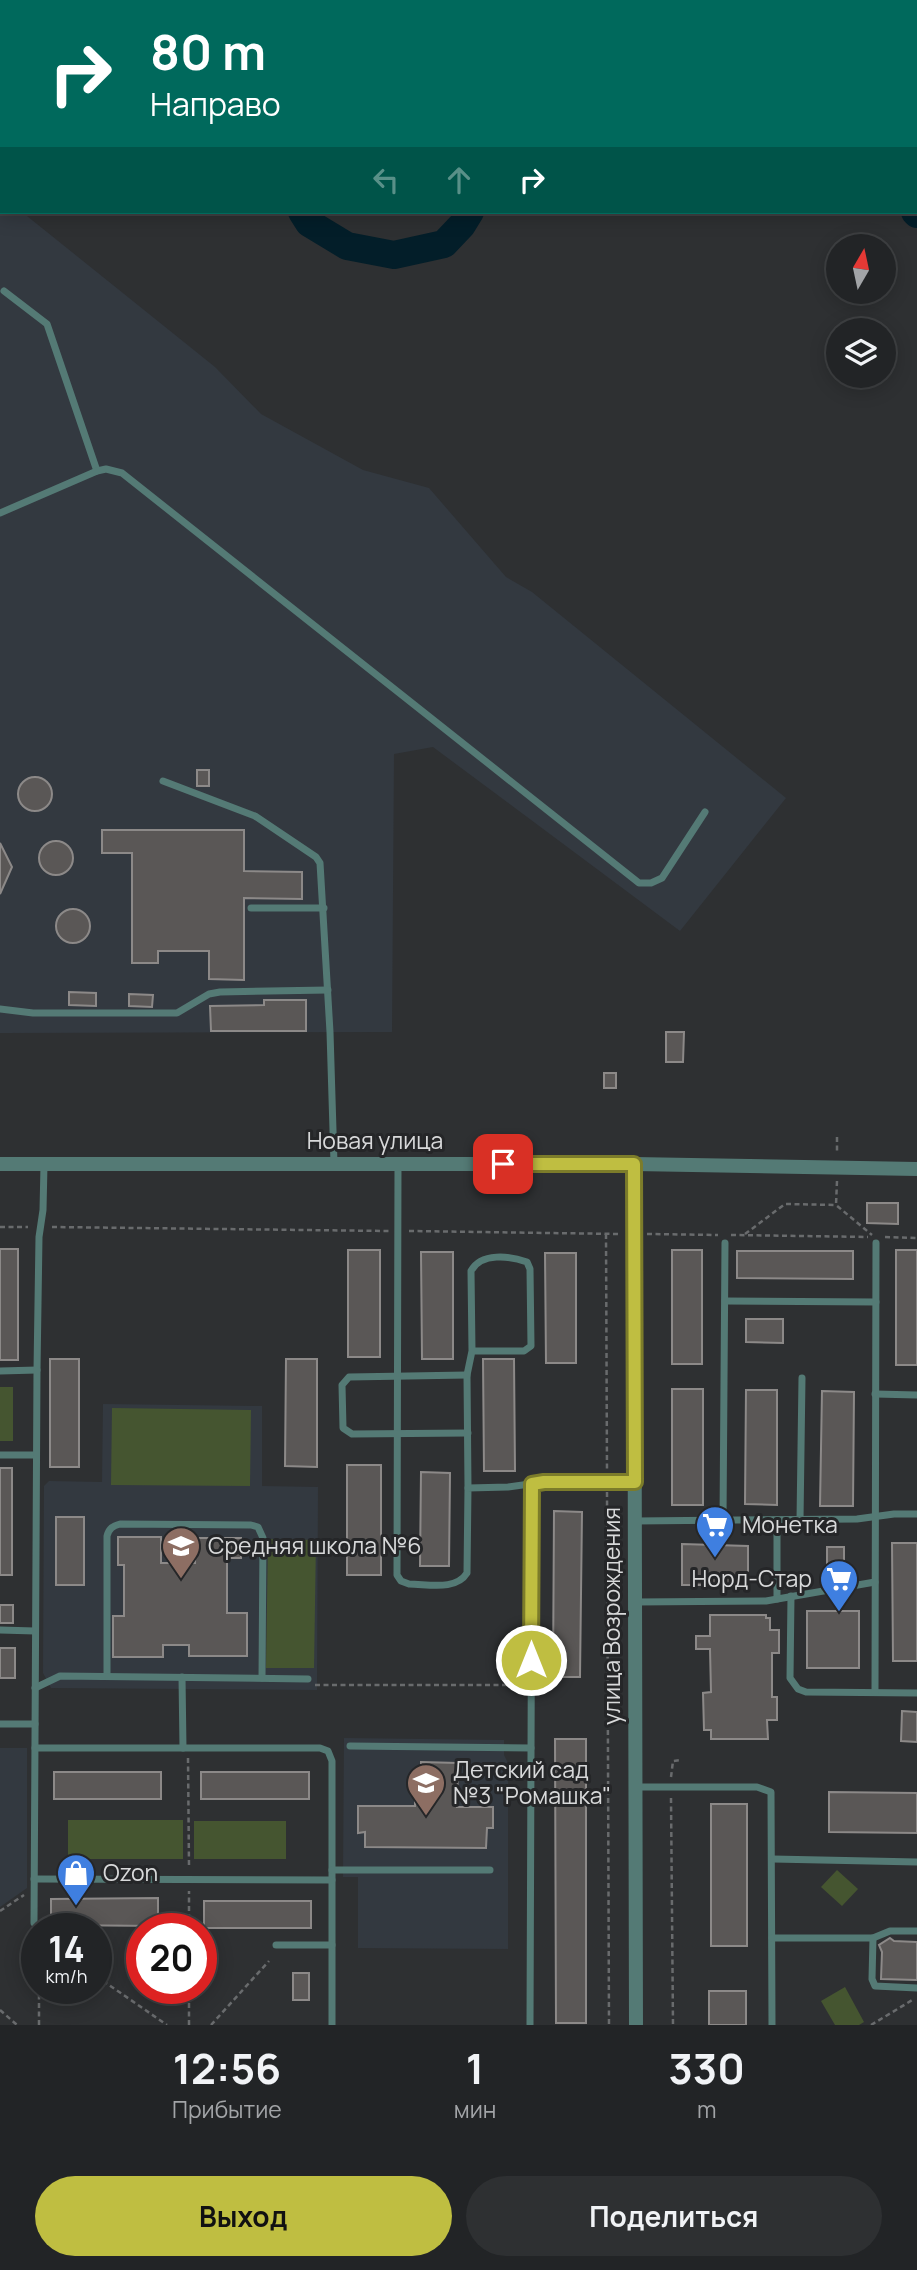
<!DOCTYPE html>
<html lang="ru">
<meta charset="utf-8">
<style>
:root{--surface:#222426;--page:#2e3032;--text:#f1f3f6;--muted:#a2a4a7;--line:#3f4143;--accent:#bfbe41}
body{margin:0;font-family:Manrope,sans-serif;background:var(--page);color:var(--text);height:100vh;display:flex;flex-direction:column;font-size:26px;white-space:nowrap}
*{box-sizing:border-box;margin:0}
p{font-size:23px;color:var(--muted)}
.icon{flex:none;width:38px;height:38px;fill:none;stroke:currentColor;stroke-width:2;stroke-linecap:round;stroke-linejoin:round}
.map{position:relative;height:2025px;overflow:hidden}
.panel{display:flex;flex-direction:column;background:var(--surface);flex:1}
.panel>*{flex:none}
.hud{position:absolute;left:0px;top:0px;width:917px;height:214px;box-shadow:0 4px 18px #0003,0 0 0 2px var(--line);background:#00695c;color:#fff;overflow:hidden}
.needle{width:46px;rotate:9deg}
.buttons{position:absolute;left:826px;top:234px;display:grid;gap:14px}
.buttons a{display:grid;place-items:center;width:70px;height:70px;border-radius:50%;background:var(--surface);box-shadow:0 4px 18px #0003,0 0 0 2px var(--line);font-size:35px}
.speed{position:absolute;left:21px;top:1913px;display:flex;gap:14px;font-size:35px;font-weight:700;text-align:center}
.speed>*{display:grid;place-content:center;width:91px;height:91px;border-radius:50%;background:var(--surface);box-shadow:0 4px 18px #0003,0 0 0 2px var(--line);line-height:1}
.speed small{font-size:18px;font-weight:400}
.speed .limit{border:10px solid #d22;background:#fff;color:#111}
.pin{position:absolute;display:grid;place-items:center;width:60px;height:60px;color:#fff;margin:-30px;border-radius:14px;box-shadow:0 4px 10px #0006}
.me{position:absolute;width:77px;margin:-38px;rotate:0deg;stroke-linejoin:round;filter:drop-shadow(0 0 5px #0008)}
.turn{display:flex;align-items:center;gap:24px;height:147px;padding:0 35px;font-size:32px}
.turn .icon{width:91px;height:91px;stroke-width:2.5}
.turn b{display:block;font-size:49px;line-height:60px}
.lanes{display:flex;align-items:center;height:66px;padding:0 35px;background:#0003;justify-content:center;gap:35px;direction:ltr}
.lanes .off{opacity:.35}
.eta{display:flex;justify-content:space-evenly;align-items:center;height:119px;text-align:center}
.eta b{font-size:42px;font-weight:700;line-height:49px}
.cta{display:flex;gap:14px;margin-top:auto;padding:14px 35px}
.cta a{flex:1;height:80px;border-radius:42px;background:var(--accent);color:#111;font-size:28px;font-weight:700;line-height:80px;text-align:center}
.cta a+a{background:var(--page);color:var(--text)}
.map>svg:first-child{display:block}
</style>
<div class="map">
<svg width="917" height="2025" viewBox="0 0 917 2025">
<rect width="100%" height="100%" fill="#2e3032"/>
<g fill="#333940">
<path d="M 0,194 L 2,212 L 22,212 L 215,367 L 261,414 L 363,470 L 429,488 L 506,577 L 532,592 L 786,798 L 680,931 L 433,747 L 394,754 L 392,1032 L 0,1033 Z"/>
<path d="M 103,1404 L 262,1406 L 262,1486 L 318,1487 L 317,1690 L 51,1688 L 43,1673 L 44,1486 L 49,1481 L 102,1482 Z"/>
<path d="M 344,1738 L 504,1740 L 504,1755 L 508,1763 L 508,1949 L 358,1948 L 358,1877 L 343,1877 Z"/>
<path d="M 0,1748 L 27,1748 L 27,1888 L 0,1907 Z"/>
</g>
<g fill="#455530">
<rect x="0" y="1387" width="13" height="54"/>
<path d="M 112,1408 L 251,1410 L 250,1486 L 111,1485 Z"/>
<path d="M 268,1539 L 316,1540 L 314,1668 L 266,1668 Z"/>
<rect x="68" y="1820" width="115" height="39"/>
<rect x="194" y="1821" width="92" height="38"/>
<path d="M 837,1870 L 858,1889 L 842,1906 L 821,1887 Z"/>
<path d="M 845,1987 L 864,2022 L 859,2025 L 835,2025 L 821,2001 Z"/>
</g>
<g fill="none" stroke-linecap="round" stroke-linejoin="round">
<g stroke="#031e29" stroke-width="28">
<path d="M 703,0 L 706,2"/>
<path d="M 182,2 L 183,0"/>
<path d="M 577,2 L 578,0"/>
<path d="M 302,212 L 309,223 L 347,246 L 394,255 L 444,244 L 462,225 L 470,212"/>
<path d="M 915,212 L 917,214"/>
</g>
</g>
<g fill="#5a5756" stroke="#8c8988" stroke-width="2">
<rect x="197" y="770" width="12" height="16"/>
<circle cx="35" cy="794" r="17"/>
<path d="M 102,830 L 244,830 L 244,871 L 302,872 L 302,899 L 244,898 L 244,980 L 209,979 L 209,951 L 158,951 L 158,963 L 132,963 L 132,853 L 102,853 Z"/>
<circle cx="56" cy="858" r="17"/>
<path d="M 0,843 L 12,867 L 0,894 Z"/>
<circle cx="73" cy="926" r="17"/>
<path d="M 69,992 L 96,993 L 96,1006 L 69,1005 Z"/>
<path d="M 129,994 L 153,995 L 152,1007 L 129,1006 Z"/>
<path d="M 264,1000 L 306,1000 L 306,1031 L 211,1031 L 210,1006 L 264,1005 Z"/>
<path d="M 666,1032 L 684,1032 L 683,1062 L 666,1062 Z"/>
<rect x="604" y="1073" width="12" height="15"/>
<path d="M 867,1203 L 898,1203 L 898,1224 L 867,1223 Z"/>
<rect x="0" y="1249" width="18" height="111"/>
<rect x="348" y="1250" width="32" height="107"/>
<rect x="672" y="1250" width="30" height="114"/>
<rect x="896" y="1250" width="21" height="115"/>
<path d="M 737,1251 L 853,1251 L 853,1279 L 737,1278 Z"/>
<path d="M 421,1252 L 453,1252 L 453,1359 L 422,1359 Z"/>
<path d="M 545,1253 L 576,1253 L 576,1363 L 546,1363 Z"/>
<path d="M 746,1319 L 783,1319 L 783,1343 L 746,1342 Z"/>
<rect x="50" y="1359" width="29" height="108"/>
<path d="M 286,1359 L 317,1359 L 317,1467 L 285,1466 Z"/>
<path d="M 483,1359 L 514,1359 L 515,1471 L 484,1471 Z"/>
<rect x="672" y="1389" width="31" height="116"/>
<path d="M 746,1390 L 777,1390 L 777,1505 L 745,1504 Z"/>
<path d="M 822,1391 L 854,1392 L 853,1506 L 820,1506 Z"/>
<rect x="347" y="1465" width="34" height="110"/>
<rect x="0" y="1468" width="12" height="107"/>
<path d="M 421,1472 L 450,1473 L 449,1566 L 420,1566 Z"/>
<path d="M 554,1511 L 582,1512 L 580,1677 L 553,1677 Z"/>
<rect x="56" y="1517" width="28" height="68"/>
<path d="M 118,1537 L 161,1537 L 161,1563 L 195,1563 L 195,1538 L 241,1538 L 241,1558 L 227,1558 L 227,1613 L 247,1613 L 247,1656 L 189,1656 L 189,1645 L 163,1645 L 163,1657 L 113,1657 L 113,1616 L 124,1616 L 124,1565 L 118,1565 Z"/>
<path d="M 892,1543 L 917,1543 L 917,1661 L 893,1661 Z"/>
<path d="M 682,1544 L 748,1546 L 748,1573 L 739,1573 L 739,1585 L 682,1585 Z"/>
<rect x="827" y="1547" width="17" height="25"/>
<rect x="0" y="1605" width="13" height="18"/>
<rect x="807" y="1611" width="52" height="57"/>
<path d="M 710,1615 L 766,1615 L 766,1618 L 770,1618 L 770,1630 L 779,1630 L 779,1653 L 772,1653 L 772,1697 L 777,1697 L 777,1720 L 767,1720 L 768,1739 L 711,1739 L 711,1730 L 704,1730 L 703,1693 L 711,1692 L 710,1649 L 696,1649 L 696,1636 L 710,1636 Z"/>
<rect x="0" y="1648" width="15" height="30"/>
<path d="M 902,1711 L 917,1712 L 917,1742 L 901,1741 Z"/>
<path d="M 555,1739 L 586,1739 L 586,2023 L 556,2023 Z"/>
<path d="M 421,1762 L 458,1763 L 457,1807 L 493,1807 L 493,1828 L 487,1828 L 486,1848 L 365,1847 L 365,1832 L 358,1833 L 358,1806 L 415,1806 L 415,1792 L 421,1792 Z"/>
<rect x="54" y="1772" width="107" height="27"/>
<rect x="201" y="1772" width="108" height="27"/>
<path d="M 829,1792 L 917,1793 L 917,1833 L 829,1832 Z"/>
<rect x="711" y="1804" width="36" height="142"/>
<path d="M 158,1898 L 158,1926 L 51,1925 L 51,1899 Z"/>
<rect x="204" y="1901" width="107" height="27"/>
<path d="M 890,1938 L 894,1941 L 917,1942 L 917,1980 L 881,1979 L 882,1952 L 879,1945 Z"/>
<rect x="293" y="1973" width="16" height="27"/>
<rect x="709" y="1991" width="37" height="34"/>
</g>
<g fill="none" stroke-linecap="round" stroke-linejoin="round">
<g stroke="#696b6d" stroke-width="2.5" stroke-dasharray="5 3.5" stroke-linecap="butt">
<path d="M 837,1137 L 837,1153"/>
<path d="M 837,1181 L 836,1205 L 872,1235"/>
<path d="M 0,1227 L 28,1227"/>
<path d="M 52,1227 L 389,1231"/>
<path d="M 409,1231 L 620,1234"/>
<path d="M 606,1234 L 607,1472"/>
<path d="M 647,1234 L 718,1235"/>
<path d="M 745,1234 L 785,1204 L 836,1205"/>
<path d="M 731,1235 L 868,1237"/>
<path d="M 885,1237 L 917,1238"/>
<path d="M 607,1492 L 609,2025"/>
<path d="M 315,1685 L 522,1685"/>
<path d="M 188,1758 L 189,1867"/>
<path d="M 671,1777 L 673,1761 L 681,1760"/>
<path d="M 671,1798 L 673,2025"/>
<path d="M 0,1911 L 24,1895"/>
<path d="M 189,1928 L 189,1891"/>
<path d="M 96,1976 L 167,2025"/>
<path d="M 0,2010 L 17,2025"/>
<path d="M 39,2025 L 39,1988"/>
<path d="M 189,2025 L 189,1988"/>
<path d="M 211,2025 L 269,1961"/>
<path d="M 871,2025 L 914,1999"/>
</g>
<g stroke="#547a75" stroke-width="7">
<path d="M 4,291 L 47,324 L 97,471"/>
<path d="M 0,513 L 97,471 L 106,469 L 122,473 L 639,883 L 651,883 L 662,878 L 705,812"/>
<path d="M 163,781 L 255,816 L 316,857 L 320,863 L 330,1032 L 334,1163"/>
<path d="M 251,908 L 324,908"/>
<path d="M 0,1009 L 33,1013 L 177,1013 L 209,994 L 220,992 L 328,990"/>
<path d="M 398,1164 L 397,1575 L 401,1581 L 409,1584 C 428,1584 456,1591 467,1573 L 468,1488 L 508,1487 L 544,1482 L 634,1482"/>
<path d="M 725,1301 L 876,1302"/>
<path d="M 0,1371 L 37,1370"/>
<path d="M 467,1375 L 349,1377 L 342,1385 L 343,1428 L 352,1434 L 468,1433"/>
<path d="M 875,1394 L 917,1395"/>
<path d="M 0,1455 L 36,1455"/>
<path d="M 468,1488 L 467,1375 L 472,1351 L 471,1271 C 481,1252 510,1256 527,1262 L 530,1269 L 531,1346 L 524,1351 L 472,1351"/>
<path d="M 800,1520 L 802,1378"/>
<path d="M 635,1521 L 857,1519 L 894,1514 L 917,1514"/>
<path d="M 723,1521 L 725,1243"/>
<path d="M 791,1596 L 790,1678 L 798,1689 L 806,1692 L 917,1693"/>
<path d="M 777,1599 L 777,1520"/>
<path d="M 636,1602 L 766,1601 L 875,1582"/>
<path d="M 0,1630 L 35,1631"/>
<path d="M 107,1676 L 107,1536 C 109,1528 113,1526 120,1524 L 251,1525 L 258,1527 L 263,1538 L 262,1678"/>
<path d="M 182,1677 L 183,1748"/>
<path d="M 35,1688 L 60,1676 L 308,1679"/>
<path d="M 875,1692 L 876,1243"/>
<path d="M 0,1724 L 35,1724"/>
<path d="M 350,1746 L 531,1748"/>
<path d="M 35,1748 L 320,1748 L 328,1751 L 332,1761 L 332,2025"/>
<path d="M 636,1787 L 757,1787 L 771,1792 L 772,2025"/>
<path d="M 773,1859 L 917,1862"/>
<path d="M 332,1870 L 490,1870"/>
<path d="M 34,1879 L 332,1880"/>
<path d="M 34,1923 L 37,1370 L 39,1237 L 43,1210 L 44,1165"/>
<path d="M 772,1938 L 873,1938 L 890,1931 L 917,1931"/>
<path d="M 873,1938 L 872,1979 L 875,1986 L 917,1988"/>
<path d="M 276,1945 L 332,1945"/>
<path d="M 530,2025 L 532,1484"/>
</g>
<path stroke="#547a75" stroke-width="14" d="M 634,1164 L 636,2025"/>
<path stroke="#547a75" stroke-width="14" d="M 0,1164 L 634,1164 L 917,1169"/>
</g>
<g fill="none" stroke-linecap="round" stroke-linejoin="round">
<defs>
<path id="route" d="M 503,1164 L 634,1164 L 635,1482 L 544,1482 L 532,1484 L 531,1660"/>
</defs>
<use href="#route" stroke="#7c7c2a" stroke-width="18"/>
<use href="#route" stroke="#bfbe41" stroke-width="12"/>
</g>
<defs>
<symbol id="supermarket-pin" viewBox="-11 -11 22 30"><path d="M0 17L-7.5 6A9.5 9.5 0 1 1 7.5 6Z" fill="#3f7fe0" stroke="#252628"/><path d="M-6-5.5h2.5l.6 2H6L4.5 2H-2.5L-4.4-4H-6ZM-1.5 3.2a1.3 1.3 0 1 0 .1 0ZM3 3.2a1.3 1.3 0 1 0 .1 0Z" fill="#fff"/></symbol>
<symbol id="school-pin" viewBox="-11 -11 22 30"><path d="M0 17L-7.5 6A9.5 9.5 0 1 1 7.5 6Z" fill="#8d6e63" stroke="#252628"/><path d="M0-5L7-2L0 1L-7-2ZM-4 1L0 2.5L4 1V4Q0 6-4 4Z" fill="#fff"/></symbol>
<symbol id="shop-pin" viewBox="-11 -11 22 30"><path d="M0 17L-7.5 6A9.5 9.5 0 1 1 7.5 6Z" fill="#3f7fe0" stroke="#252628"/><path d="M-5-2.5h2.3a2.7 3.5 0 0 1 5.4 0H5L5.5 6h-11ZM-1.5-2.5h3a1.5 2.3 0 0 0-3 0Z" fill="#fff"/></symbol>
</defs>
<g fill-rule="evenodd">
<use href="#supermarket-pin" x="693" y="1503" width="44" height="60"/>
<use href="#school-pin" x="159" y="1524" width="44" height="60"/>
<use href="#supermarket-pin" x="817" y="1557" width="44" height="60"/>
<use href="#school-pin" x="404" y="1761" width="44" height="60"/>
<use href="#shop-pin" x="54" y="1851" width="44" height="60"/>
</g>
<g text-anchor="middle" stroke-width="6" stroke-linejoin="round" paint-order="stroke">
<g font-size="23" fill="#d8d9da" stroke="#252628">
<text x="375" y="1149">Новая улица</text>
<text transform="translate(612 1616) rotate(-90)" y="8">улица Возрождения</text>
</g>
<g font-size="23" fill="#d8d9da" stroke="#252628" text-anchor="start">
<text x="742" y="1533">Монетка</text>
<text x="208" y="1554">Средняя школа №6</text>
<text x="812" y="1587" text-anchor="end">Норд-Стар</text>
<text x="453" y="1778">Детский сад<tspan x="453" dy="26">№3 "Ромашка"</tspan></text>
<text x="103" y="1881">Ozon</text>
</g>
</g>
</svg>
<div class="buttons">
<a><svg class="needle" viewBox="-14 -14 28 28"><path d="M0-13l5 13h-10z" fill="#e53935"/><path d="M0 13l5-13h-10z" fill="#a2a4a7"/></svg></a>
<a><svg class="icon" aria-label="layers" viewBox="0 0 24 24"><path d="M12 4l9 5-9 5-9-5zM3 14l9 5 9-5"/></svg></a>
</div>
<div class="speed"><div>14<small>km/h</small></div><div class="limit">20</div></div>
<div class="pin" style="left:503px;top:1164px;background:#d93025"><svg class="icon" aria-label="arrive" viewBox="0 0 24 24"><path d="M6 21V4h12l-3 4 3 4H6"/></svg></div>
<svg class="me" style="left:531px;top:1660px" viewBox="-20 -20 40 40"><circle r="17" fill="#bfbe41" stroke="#fff" stroke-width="3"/><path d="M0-11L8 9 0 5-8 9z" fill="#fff"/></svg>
<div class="hud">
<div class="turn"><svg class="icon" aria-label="right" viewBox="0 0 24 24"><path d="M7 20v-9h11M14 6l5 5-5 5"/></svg><div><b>80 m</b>Направо</div></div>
<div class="lanes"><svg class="icon off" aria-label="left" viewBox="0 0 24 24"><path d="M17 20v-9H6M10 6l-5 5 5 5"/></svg><svg class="icon off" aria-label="ahead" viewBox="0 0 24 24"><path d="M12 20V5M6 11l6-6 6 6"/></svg><svg class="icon" aria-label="right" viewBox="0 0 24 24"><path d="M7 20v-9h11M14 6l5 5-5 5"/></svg></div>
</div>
</div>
<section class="panel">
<div class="eta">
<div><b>12:56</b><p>Прибытие</p></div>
<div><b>1</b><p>мин</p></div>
<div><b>330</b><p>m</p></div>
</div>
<div class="cta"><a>Выход</a><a>Поделиться</a></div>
</section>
